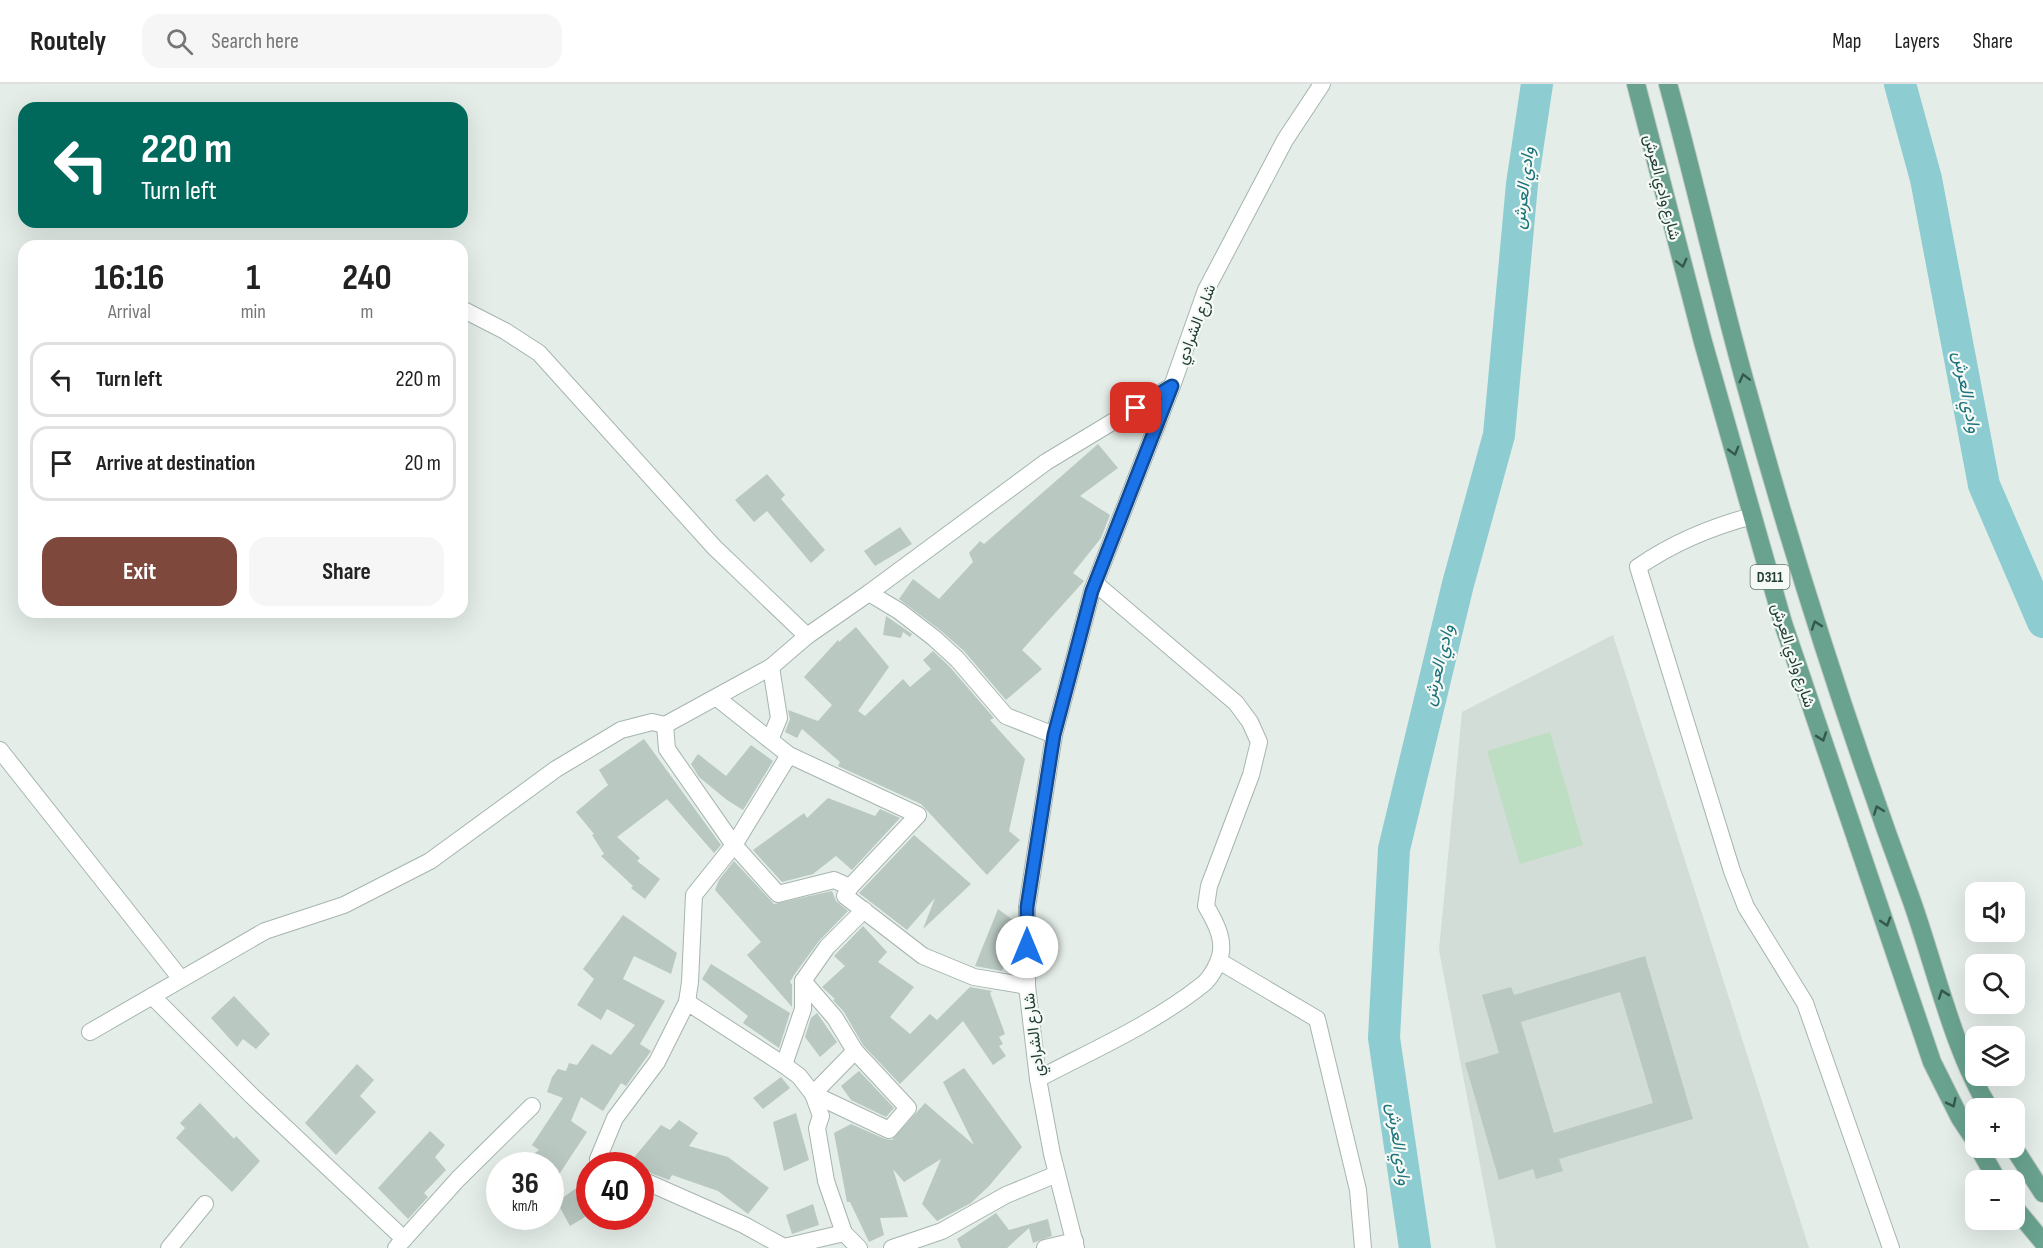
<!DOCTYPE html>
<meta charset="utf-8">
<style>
:root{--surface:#fff;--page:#f6f6f6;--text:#222;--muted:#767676;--line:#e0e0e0;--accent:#7f483d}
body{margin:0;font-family:"Sofia Sans Condensed",Vazirmatn,sans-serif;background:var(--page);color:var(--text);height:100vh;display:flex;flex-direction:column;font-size:22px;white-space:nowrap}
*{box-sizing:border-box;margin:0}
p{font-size:20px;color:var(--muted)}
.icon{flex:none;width:33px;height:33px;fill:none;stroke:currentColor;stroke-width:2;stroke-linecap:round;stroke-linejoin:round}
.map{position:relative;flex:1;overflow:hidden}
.panel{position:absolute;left:18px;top:156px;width:450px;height:378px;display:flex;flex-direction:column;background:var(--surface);border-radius:18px;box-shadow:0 6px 24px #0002}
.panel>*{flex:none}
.top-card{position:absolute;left:18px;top:18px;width:450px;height:126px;border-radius:18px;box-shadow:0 6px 24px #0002;background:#00695c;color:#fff;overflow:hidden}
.tools{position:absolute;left:1965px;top:798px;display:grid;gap:12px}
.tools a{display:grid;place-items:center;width:60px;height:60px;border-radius:12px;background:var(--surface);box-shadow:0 6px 24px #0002;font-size:30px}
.speed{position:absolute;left:486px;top:1068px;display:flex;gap:12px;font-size:30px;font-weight:700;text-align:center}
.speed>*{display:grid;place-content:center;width:78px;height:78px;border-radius:50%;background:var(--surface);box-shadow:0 6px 24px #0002;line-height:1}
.speed small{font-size:15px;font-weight:400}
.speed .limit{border:9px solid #d22;background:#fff;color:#111}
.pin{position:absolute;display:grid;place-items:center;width:51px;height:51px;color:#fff;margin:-26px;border-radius:12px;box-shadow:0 3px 9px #0006}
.me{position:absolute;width:66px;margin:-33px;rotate:0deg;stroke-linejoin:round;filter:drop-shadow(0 0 4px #0008)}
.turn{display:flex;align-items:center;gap:21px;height:126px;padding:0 24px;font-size:27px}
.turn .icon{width:78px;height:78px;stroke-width:2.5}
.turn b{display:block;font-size:42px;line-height:51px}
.eta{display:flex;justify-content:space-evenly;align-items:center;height:102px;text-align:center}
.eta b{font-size:36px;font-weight:700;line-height:42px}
.primary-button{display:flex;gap:12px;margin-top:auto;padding:12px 24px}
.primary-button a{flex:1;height:69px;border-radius:18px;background:var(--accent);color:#fff;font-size:24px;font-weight:700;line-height:69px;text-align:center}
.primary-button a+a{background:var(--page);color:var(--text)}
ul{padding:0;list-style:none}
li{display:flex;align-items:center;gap:18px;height:75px;margin:0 12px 9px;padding:0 12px;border:3px solid var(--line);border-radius:18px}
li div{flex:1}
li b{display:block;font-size:22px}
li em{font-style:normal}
header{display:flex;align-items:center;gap:36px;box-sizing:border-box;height:84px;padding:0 30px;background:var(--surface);border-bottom:2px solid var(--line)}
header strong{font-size:28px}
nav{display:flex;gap:33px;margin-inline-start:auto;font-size:21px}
.search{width:420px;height:54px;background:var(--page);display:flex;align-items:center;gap:15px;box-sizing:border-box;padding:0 21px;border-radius:18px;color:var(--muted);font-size:22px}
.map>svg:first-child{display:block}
</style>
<header>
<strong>Routely</strong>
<div class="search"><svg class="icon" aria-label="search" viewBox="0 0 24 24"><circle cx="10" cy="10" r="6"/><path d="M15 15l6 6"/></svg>Search here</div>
<nav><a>Map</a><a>Layers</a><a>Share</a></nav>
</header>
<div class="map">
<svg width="2043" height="1164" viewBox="0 0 2043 1164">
<rect width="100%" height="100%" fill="#e4ede8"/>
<path fill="#d2ddd7" d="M 1613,551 L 1783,1083 L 1809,1164 L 1496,1164 L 1439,866 L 1462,628 Z"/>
<path fill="#bddec3" d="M 1550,648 L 1583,761 L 1520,780 L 1487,667 Z"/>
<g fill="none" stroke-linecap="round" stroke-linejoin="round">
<g stroke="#8dccd1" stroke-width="32">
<path d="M 1900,0 L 1926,95 L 1984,401 L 2043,538"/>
<path d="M 1415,1164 L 1384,954 L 1394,765 L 1458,500 L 1499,351 L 1522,100 L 1537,0"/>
</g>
</g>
<g fill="#b9c8c1" fill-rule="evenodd">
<path d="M 1098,360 L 1118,384 L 1080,412 L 1110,431 L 1101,454 L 1073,489 L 1084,497 L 1022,566 L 1042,585 L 1006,616 L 964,567 L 940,546 L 899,515 L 913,495 L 939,515 L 973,478 L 969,469 L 980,457 L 984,460 Z"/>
<path d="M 767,390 L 785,411 L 781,415 L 825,466 L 811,479 L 767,427 L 754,438 L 735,416 Z"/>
<path d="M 900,443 L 912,460 L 875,482 L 864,467 Z"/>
<path d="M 886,532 L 912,550 L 910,553 L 903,548 L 901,554 L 883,551 Z"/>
<path d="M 856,543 L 889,583 L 858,627 L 865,632 L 903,595 L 910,603 L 931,585 L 923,576 L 933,567 L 949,582 L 994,634 L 990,636 L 1025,675 L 1009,747 L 1020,756 L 987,791 L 921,720 L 838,682 L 840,678 L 802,645 L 797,654 L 785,648 L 790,635 L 788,626 L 818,637 L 832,621 L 804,593 L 838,556 L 839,558 Z"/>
<path d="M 644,655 L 721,761 L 714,769 L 667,715 L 617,753 L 640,774 L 637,777 L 660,795 L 645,815 L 631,804 L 633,802 L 601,772 L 604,770 L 592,751 L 594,750 L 576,728 L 608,701 L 599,686 Z"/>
<path d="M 751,661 L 773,677 L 743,726 L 727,716 L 699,693 L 691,680 L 698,670 L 726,692 Z"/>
<path d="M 828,714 L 875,732 L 880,725 L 900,734 L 852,786 L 836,772 L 813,790 L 782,798 L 753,766 L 804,729 L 807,734 Z"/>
<path d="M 914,751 L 971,800 L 923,845 L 935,814 L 907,846 L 859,809 Z"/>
<path d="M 734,777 L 774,820 L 832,807 L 836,817 L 848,827 L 819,857 L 794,891 L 790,898 L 792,901 L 792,923 L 747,871 L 761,858 L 715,806 L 719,796 Z"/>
<path d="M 998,825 L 1017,839 L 1002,887 L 975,882 Z"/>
<path d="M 623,831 L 677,869 L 671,890 L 634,872 L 623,895 L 665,917 L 640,960 L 651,967 L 626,1002 L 621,999 L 603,1027 L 581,1013 L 571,1037 L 587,1048 L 550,1104 L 550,1082 L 519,1082 L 539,1066 L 532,1061 L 563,1014 L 547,1008 L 552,993 L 558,985 L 566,987 L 569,979 L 577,981 L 592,960 L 611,971 L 635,941 L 607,925 L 601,936 L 577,921 L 594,895 L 583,885 Z"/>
<path d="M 863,842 L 887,868 L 878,878 L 914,903 L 890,933 L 910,950 L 930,930 L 937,936 L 970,903 L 992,907 L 990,909 L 1005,950 L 999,953 L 1003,960 L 999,962 L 1006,972 L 993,981 L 963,937 L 900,1000 L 863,961 L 844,928 L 833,916 L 835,915 L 822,903 L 845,882 L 834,872 Z"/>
<path d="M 1645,872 L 1693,1035 L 1559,1075 L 1563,1087 L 1536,1095 L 1533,1085 L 1499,1096 L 1465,979 L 1499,969 L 1482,911 L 1511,903 L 1514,911 ZM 1620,908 L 1653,1019 L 1554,1049 L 1521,938 Z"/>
<path d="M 711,880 L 790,929 L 779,964 L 743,939 L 748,932 L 702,895 Z"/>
<path d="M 234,912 L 270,950 L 256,965 L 243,955 L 237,963 L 211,934 Z"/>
<path d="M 817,929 L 837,958 L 820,973 L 805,953 L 811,934 Z"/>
<path d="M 357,980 L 374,996 L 360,1012 L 376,1028 L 336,1071 L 305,1039 Z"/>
<path d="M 964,984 L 1022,1063 L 989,1102 L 971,1119 L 937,1137 L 922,1120 L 941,1075 L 904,1098 L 893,1085 L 908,1133 L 880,1134 L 884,1151 L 869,1158 L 850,1118 L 847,1118 L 834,1049 L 851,1040 L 885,1055 L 892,1056 L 925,1019 L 974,1061 L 943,998 Z"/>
<path d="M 859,987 L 894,1024 L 886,1033 L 851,1016 L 841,1002 Z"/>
<path d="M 781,993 L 790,1004 L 763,1025 L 753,1014 Z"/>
<path d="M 200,1019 L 234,1055 L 236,1052 L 260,1077 L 232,1108 L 176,1054 L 185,1044 L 180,1039 Z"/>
<path d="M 796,1029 L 809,1076 L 784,1087 L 773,1038 Z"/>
<path d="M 679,1036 L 698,1049 L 689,1062 L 728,1073 L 769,1104 L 748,1130 L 718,1107 L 672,1091 L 669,1096 L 640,1085 L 640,1082 L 627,1082 L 661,1041 L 670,1046 Z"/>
<path d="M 430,1047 L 445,1061 L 435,1073 L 446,1086 L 424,1109 L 428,1113 L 408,1135 L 378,1104 Z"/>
<path d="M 590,1094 L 590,1130 L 570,1142 L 557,1118 Z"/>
<path d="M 813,1120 L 819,1141 L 792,1150 L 786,1131 Z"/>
<path d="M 996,1129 L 1009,1146 L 1048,1135 L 1052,1152 L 1033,1159 L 1029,1144 L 1007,1164 L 961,1164 L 957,1155 Z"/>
</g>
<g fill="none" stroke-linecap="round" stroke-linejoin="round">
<defs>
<g id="minor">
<path d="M 462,225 L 505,247 L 539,269 L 714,463 L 807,552"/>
<path d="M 1752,432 C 1711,443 1674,458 1638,483 L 1732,787 L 1746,823 L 1805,919 L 1891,1164"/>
<path d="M 869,509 L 899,527 L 934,554 L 957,575 L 1006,632 L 1054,651"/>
<path d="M 717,614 L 789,671 L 918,731 L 850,803 L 845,812 L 923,872 L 974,893 L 1027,902"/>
<path d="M 665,641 L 667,665 L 734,761 L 778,810 L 834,796 L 850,803"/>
<path d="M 770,656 L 779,634 L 771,583"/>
<path d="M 0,666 L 181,895"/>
<path d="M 1219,877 L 1317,935 L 1358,1106 L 1363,1164"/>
<path d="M 803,897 L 835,934 L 855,967 L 908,1024 L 889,1046 L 813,1010 L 855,967"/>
<path d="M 152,912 L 252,1012 L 404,1155"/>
<path d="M 687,918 L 690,898 L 694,811 L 734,761 L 789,671"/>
<path d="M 90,948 L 265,847 L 344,821 L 430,777 L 556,685 L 621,646 L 652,638 L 665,641 L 771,583 L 807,552 L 869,509 L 1046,378 L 1172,302"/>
<path d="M 784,981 L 803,925 L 803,897 L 827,863 L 864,826"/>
<path d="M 1038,995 C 1093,966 1153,940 1202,901 C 1208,897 1215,886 1218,878 C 1227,859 1216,839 1206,822 L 1209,802 L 1251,691 L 1259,658 L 1250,638 L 1236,619 L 1095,499"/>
<path d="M 611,1082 L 598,1075 L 615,1034 L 657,978 L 687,918 L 784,981 L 799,992 L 813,1010 L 821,1032 L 817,1044 L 826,1097 L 844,1149 L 859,1164"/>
<path d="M 640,1095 L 744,1141 L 784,1163 L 844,1149"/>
<path d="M 169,1164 L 205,1120"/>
<path d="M 396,1164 L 458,1095 L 532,1022"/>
<path d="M 892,1164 L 942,1147 L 1006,1111 L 1057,1090"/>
<path d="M 1045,1164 L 1075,1157"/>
<path d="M 1076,1164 L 1052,1070 L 1038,995 L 1027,902 L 1027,823 L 1054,651 L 1092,507 L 1172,302 L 1206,206 L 1285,56 L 1322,0"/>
</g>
<g id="major">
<path d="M 1636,0 L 1703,258 L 1783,539 L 1932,978 L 1960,1034 L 1976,1058"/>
<path d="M 1668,0 C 1696,102 1719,206 1748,309 C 1795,479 1849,647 1910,812 C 1934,878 1953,966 1989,1024"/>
<path d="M 1979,1064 L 1997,1096"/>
<path d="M 2014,1064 L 2043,1109"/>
<path d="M 2014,1123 L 2043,1158"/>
</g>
</defs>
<use href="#minor" stroke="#a6b5af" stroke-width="18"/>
<use href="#major" stroke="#c1c9c6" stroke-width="20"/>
<use href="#minor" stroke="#fff" stroke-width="16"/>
<use href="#major" stroke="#69a28f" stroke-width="18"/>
</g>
<defs><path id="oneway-chevron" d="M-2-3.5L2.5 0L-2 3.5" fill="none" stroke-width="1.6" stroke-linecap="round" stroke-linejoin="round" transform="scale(1.5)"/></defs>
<g stroke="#34584c">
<use href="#oneway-chevron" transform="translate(1682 179) rotate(76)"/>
<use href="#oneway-chevron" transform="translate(1744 294) rotate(-104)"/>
<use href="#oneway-chevron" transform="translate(1734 367) rotate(74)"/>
<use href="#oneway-chevron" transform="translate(1816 541) rotate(-109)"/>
<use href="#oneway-chevron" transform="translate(1822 653) rotate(71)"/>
<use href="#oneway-chevron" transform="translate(1878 726) rotate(-110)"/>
<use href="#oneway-chevron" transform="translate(1886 838) rotate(72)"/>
<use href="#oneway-chevron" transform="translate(1943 910) rotate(-109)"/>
<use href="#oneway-chevron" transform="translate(1952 1019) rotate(64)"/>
</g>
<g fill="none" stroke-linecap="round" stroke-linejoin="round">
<defs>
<path id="route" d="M 1027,863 L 1027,823 L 1054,651 L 1092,507 L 1172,302 L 1136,324"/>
</defs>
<use href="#route" stroke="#114b97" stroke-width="15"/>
<use href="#route" stroke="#1a73e8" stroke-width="10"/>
</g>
<g text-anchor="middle" stroke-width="4.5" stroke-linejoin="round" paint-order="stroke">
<rect fill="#f5faf7" stroke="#62776f" stroke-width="1.5" x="1750.5" y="481" width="39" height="24" rx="4.5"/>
<g font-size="15" font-weight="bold" fill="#233f35">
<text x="1770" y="498">D311</text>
</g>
<g font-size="16" fill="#233f35" stroke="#f5faf7">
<text transform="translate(1663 103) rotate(76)" y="6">شارع وادي العرش</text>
<text transform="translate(1195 240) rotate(-69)" y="6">شارع الشرادي</text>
<text transform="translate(1794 571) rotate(72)" y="6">شارع وادي العرش</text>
<text transform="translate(1033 951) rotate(-97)" y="6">شارع الشرادي</text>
</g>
<g font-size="18" font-style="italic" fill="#1d727b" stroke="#f5faf7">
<text transform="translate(1523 104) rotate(-83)" y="6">وادي العرش</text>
<text transform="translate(1967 308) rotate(79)" y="6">وادي العرش</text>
<text transform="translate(1438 581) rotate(-76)" y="6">وادي العرش</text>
<text transform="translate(1399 1060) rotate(82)" y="6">وادي العرش</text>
</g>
</g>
</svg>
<div class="tools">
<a><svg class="icon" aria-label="sound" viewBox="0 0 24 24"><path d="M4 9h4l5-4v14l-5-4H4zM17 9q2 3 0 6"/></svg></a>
<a><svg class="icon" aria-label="search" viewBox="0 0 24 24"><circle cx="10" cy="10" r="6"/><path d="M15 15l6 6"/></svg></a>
<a><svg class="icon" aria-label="layers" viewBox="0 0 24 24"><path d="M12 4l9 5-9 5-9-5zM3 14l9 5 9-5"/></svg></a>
<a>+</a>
<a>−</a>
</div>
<div class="speed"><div>36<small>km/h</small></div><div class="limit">40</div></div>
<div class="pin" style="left:1136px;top:324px;background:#d93025"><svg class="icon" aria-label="arrive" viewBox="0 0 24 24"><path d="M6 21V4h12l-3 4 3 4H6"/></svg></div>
<svg class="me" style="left:1027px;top:863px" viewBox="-20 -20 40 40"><circle r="19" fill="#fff"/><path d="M0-13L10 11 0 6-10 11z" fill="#1a73e8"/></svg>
<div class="top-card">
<div class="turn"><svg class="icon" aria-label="left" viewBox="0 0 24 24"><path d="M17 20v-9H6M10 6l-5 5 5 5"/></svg><div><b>220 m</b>Turn left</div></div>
</div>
<section class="panel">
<div class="eta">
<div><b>16:16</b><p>Arrival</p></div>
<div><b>1</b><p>min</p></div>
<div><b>240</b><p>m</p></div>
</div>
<ul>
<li><svg class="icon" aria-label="left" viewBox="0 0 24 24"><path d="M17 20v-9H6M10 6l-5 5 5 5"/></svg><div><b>Turn left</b></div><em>220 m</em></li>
<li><svg class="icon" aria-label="arrive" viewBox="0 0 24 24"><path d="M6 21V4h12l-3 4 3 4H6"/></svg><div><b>Arrive at destination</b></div><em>20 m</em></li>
</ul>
<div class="primary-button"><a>Exit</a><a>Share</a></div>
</section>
</div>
